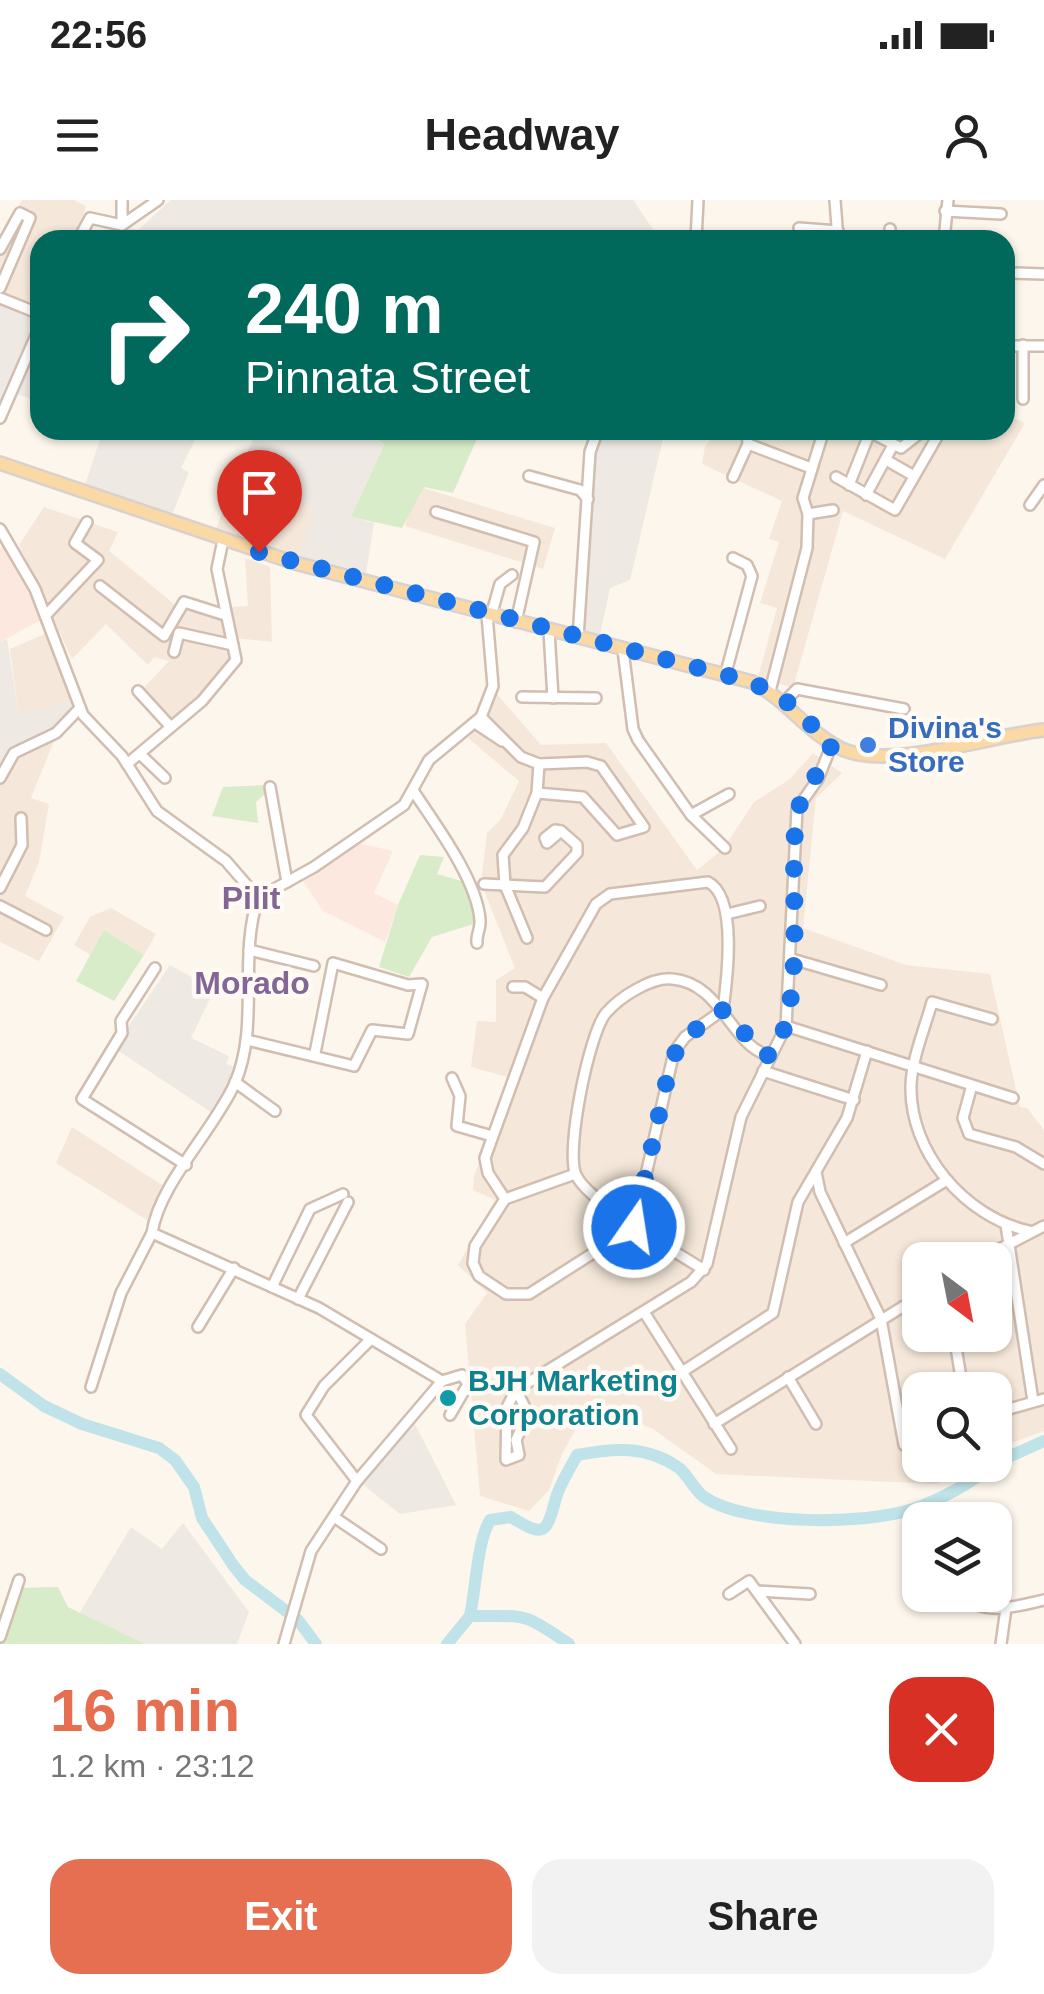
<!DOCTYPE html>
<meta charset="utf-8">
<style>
:root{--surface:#fff;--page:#f2f2f2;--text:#222;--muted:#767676;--accent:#e76f51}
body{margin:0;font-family:Arial,sans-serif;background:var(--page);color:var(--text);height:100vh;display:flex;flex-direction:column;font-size:38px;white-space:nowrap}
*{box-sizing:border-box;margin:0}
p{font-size:32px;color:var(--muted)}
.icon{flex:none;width:55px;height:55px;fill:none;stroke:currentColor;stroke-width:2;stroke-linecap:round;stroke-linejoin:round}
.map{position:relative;height:1444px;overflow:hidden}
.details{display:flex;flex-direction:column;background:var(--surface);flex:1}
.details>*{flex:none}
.banner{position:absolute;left:30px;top:30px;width:985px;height:210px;border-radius:30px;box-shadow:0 2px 8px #0004;background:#00695c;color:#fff;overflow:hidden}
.needle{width:65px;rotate:148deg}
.controls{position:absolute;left:902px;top:1042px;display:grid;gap:20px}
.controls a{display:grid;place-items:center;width:110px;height:110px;border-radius:20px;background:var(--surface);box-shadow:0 2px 8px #0004;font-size:50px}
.pin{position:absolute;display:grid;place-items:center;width:85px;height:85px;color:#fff;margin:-102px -42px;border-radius:50% 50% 50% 0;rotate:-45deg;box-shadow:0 0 10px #0007}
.pin .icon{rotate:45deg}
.me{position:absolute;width:110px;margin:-55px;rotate:13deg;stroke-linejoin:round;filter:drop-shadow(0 0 8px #0008)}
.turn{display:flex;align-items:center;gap:35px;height:210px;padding:0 50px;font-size:45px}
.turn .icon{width:130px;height:130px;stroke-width:2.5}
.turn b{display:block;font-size:70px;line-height:85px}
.round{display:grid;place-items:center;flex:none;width:105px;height:105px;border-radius:30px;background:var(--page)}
.head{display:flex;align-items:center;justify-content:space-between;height:170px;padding:0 50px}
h1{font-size:60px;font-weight:800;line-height:75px;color:var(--accent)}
.button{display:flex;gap:20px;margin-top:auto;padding:20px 50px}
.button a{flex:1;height:115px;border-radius:30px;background:var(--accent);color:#fff;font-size:40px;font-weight:800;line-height:115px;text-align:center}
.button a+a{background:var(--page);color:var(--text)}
.status{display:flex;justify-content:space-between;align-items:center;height:70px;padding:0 50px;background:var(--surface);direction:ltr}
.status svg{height:28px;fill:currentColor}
header{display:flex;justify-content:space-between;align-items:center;height:130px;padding:0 50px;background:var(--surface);font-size:45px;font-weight:800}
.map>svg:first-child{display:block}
</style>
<div class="status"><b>22:56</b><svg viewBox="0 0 49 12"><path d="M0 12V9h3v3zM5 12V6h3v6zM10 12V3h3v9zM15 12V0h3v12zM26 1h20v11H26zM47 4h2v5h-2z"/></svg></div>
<header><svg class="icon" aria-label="menu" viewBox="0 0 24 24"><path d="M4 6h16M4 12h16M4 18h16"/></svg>Headway<svg class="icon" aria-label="person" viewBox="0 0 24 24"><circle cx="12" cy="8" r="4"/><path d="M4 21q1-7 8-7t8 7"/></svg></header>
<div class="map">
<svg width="1044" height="1444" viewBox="0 0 1044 1444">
<rect width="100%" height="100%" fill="#fdf6ec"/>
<g fill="#f5e8da" fill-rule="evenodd">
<path d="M 22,0 L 74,0 L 86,6 L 75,40 L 40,40 L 40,112 L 0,96 L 0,40 Z"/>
<path d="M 1005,214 L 1025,223 L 945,359 L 843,311 L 793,488 L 758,477 L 777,408 L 760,403 L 779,342 L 769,339 L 782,301 L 702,264 L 705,246 L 719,230 L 892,230 L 898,234 L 902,230 L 1005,230 Z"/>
<path d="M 417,286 L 555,328 L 543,369 L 405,326 Z"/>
<path d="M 279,296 L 316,309 L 298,356 L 216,329 L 226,302 L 272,314 Z"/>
<path d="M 44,307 L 118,332 L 109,351 L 178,407 L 159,440 L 164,441 L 184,406 L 224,417 L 234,463 L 201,500 L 169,524 L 140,492 L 169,461 L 154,457 L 148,465 L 106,424 L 72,459 L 19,345 Z"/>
<path d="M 245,358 L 270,367 L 272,442 L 235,438 L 228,407 L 248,406 Z"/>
<path d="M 47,433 L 72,500 L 19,516 L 10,449 Z"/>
<path d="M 496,493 L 541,545 L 606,543 L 697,670 L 723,649 L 754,602 L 790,579 L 813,553 L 842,573 L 816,598 L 803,728 L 906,765 L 990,774 L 1020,907 L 1027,908 L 1044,930 L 1044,1231 L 995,1249 L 995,1190 L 920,1190 L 920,1265 L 968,1265 L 938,1284 L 825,1279 L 716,1274 L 653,1229 L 611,1211 L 585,1212 L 562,1254 L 549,1290 L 529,1311 L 480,1296 L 465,1124 L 487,1093 L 458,1065 L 495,1000 L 473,990 L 474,976 L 511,878 L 471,867 L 477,821 L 496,822 L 496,780 L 515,768 L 481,683 L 487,633 L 501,619 L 519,581 L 468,538 L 486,520 ZM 920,1060 L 995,1060 L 995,1135 L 920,1135 Z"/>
<path d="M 54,541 L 31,598 L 49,604 L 39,662 L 25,696 L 64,717 L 39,761 L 0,742 L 0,562 Z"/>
<path d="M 111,708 L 156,734 L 144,755 L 105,731 L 91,755 L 74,745 L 90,717 Z"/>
<path d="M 72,927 L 165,987 L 147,1020 L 56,963 Z"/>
</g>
<g fill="#fde8e0">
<path d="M 5,345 L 43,419 L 0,442 L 0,348 Z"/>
<path d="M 358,643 L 393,651 L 374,693 L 398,705 L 385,742 L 323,711 L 303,681 Z"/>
</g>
<g fill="#efe9e4">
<path d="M 171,0 L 633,0 L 654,31 L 650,40 L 104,40 L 109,25 L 138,30 Z"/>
<path d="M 0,103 L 39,118 L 0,213 Z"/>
<path d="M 40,139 L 40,202 L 17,194 Z"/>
<path d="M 103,230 L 200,230 L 181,268 L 189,272 L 172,315 L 85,285 Z"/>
<path d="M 257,230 L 382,230 L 378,240 L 384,243 L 351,317 L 374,323 L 366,374 L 298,356 L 315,309 L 235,282 Z"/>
<path d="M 605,230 L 665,230 L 630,380 L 610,388 L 599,439 L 582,432 L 595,260 Z"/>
<path d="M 7,439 L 19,515 L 72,500 L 76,515 L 54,541 L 0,562 L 0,442 Z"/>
<path d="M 170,765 L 214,790 L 191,838 L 229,856 L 226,864 L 237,868 L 214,914 L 114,848 Z"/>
<path d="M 415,1224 L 456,1305 L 400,1314 L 360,1282 Z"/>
<path d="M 183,1323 L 249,1412 L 237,1444 L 145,1444 L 79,1414 L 131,1327 L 162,1349 Z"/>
</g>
<g fill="#d8ecc9">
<path d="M 382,230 L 509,230 L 479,234 L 453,293 L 424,287 L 402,328 L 351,317 L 384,244 L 378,240 Z"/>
<path d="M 267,585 L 268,591 L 256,602 L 258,623 L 212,616 L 223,587 Z"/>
<path d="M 420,655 L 444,657 L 437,674 L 465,682 L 477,723 L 432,737 L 409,777 L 379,767 L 398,705 Z"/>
<path d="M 104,730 L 144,755 L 114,801 L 76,781 Z"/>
<path d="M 58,1387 L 68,1407 L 145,1444 L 0,1444 L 19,1388 Z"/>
</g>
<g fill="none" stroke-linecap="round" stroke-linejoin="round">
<g stroke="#bfe3e8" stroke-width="12">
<path d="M 0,1174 L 44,1206 L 82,1224 L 159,1248 L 175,1260 L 194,1287 L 202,1318 L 233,1365 L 245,1380 L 298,1420 L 316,1444"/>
<path d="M 995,1263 L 1044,1241"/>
<path d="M 470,1416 C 476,1388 477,1342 490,1320 L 511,1317 C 545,1338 546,1334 556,1298 C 560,1283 570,1269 577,1255 C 614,1248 647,1245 679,1268 C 689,1276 694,1290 704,1297 C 747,1326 865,1325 913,1309 C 940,1300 971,1283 993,1265"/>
<path d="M 447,1444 L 470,1416 C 527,1417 520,1410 569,1444"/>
</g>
<defs>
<g id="minor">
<path d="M 122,0 L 122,25"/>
<path d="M 835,0 L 838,40"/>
<path d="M 945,11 L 1001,14"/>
<path d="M 799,28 L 838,31"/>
<path d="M 890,29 L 891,40"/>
<path d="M 78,40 L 90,18 L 122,25 L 158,0"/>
<path d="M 696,40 L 698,0"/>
<path d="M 944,40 L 948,0"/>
<path d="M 0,49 L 20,13 L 30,18 L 0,88"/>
<path d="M 1012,73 L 1044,74"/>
<path d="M 0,98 L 40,114"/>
<path d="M 1023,145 L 1023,199"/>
<path d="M 1005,146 L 1044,146"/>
<path d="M 0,218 L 40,126"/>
<path d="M 748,244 L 811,268"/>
<path d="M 886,260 L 914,276"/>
<path d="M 529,276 L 580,290 L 588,299"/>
<path d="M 733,277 L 748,244 L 747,230"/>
<path d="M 836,277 L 895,310 L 941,230"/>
<path d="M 849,285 L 870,232 L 901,248 L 924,230"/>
<path d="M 866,295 L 892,247"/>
<path d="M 1030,305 L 1044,285"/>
<path d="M 436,312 L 534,342 L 516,422"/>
<path d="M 808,314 L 833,310"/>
<path d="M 0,329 L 35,389 L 83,515 L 122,556 L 157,611 L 226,661 L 258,698 C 238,758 260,825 235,883 C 214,930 159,984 152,1033 L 319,1108 L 442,1181"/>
<path d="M 100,386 L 164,436 L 184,402 L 225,415"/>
<path d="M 46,415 L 98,360 L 75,343 L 87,322"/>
<path d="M 491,416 L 500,384 L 512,375"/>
<path d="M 549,431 L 553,498"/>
<path d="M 578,438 L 590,252 L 598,230"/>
<path d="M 623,450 L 633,529 L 638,540 L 691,615 L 725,648"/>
<path d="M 174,452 L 179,433 L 233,445"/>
<path d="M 725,476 L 752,376 L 747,365 L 733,358"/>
<path d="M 138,491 L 170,526"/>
<path d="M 770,491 L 807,348 L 808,314 L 803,298 L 824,230"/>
<path d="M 522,497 L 596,498"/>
<path d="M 785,501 L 797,489 L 904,509"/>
<path d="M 481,517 L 521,557 L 539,564 L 537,593 L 523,628 L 503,655 L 505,685 L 527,738"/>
<path d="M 475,523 L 502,541"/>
<path d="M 140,554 L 165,578"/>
<path d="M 127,564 L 202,501 L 236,460 L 217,369 L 223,340"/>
<path d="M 0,578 L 14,553 L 56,533 L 79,509"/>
<path d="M 270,587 L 287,682"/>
<path d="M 414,592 C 436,625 477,680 480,720 C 481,728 476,735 477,743"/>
<path d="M 537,593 L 583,597 L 617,635 L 644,627 L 601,566 L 587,562 L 539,564"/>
<path d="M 691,615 L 729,594"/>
<path d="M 555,630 L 561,631 L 547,643 L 545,638 Z"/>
<path d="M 484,684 L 545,687 L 577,653 L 577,645 L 561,631"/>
<path d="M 0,688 L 22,645 L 21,618"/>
<path d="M 258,698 L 314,667 L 404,605 L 429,560 L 481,517 L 493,486 L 487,415"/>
<path d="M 0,706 L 46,730"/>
<path d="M 727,714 L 760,706"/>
<path d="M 249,750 L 314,766"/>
<path d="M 792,759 L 881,785"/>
<path d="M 155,768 L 121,821 L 122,833 L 82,899 L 186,965"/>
<path d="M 513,787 L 525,787 L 543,798"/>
<path d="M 992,819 L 932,802 C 925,828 912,858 911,885 C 909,952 965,1017 1029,1031"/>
<path d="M 786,826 L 1013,898"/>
<path d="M 247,840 L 354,866 L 372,830 L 408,834 L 422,784 L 408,785 L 333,763 L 315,853"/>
<path d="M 763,871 L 854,900"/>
<path d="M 452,878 L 460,896 L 457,926 L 492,936"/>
<path d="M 235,882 L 275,911"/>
<path d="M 972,885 L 963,918 L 969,934 L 1016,947 L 1044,964"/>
<path d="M 816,972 L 820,992 L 881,1119 L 904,1245 L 920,1255"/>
<path d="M 505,999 L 488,973 L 485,958 L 543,798 L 596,704 L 610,694 L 708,682 C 738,697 727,780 723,810 L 685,837 L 674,852 L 634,1027 L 529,1094 L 506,1094 L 479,1076 L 473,1063 L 475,1046 L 505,999 L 575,974"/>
<path d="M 1006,1025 L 1033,1201"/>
<path d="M 844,1043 L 947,980"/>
<path d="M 978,1060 L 1044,1026"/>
<path d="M 704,1070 C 675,1051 589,1003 576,975 C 565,952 589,833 606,813 C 620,797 651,777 672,779 C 723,783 731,848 771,856"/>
<path d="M 272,1087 L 310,1009 L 343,994"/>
<path d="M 298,1099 L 348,1002"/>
<path d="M 644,1112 L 731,1249"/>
<path d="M 198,1127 L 234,1068"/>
<path d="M 954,1135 L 963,1190"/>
<path d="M 682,1172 L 773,1113 L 798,1002 L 847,918 L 867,851"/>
<path d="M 788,1177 L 816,1224"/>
<path d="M 442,1181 L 462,1175 L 468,1184 L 450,1215"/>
<path d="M 91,1187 L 121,1093 L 152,1033"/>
<path d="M 516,1190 L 528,1213 L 516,1240"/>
<path d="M 995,1213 L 1044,1199"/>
<path d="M 714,1224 L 920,1096"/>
<path d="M 516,1240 L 519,1255 L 506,1260 L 507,1207 L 516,1190 L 691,1082 L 707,1064 L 741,917 L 786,826 L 797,609 L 818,579 L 832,544"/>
<path d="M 357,1281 L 306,1215 L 324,1186 L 371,1139"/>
<path d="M 334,1317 L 381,1349"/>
<path d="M 757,1391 L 810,1394"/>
<path d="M 729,1394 L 749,1381 L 795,1444"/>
<path d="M 965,1395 C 980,1418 1022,1405 1044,1400"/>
<path d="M 0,1437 L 19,1380"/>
<path d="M 284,1444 L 311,1351 L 357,1281 L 442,1181"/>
<path d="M 1001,1444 L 1006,1408"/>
</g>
<path id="major" d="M 0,263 L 295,363 L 752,482 C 786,499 805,530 838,547 C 885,573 990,535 1044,530"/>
</defs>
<use href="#minor" stroke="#d1beb0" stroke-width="14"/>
<use href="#major" stroke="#dad1cd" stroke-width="16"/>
<use href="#minor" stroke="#fff" stroke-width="9"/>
<use href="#major" stroke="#fbd9a5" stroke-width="11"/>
</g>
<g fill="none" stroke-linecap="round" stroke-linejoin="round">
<path stroke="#1a73e8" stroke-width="18" stroke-dasharray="0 32.4" d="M 259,352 L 752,482 L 786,501 L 832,544 C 826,560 798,604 797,612 C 787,678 809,803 771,856 L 764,854 L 723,810 L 684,838 L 671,861 L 634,1027"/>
</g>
<circle fill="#3f7fe0" stroke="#fffaf3" stroke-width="4" cx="868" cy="545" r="10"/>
<circle fill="#0f9aa8" stroke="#fffaf3" stroke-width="4" cx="448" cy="1198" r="10"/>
<g text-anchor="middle" stroke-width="9" stroke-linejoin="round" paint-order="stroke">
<g font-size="30" font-weight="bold" fill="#366cbe" stroke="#fffaf3" text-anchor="start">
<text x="888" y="538">Divina's<tspan x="888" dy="34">Store</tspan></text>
</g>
<g font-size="30" font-weight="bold" fill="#0d838f" stroke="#fffaf3" text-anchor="start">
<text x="468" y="1191">BJH Marketing<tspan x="468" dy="34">Corporation</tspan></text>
</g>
<g font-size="32" font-weight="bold" fill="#846695" stroke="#fffaf3">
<text x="251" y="709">Pilit</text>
<text x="252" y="794">Morado</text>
</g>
</g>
</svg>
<div class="controls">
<a><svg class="needle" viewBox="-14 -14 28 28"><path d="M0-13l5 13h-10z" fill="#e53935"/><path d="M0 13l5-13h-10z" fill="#767676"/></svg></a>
<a><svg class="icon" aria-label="search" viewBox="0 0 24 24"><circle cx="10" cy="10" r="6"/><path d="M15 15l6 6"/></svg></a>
<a><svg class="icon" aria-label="layers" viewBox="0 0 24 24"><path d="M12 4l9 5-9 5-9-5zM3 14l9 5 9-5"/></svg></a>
</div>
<div class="pin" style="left:259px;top:352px;background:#d93025"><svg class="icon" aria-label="arrive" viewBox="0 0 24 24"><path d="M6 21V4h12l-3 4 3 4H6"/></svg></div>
<svg class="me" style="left:634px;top:1027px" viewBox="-20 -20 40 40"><circle r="17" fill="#1a73e8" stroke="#fff" stroke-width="3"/><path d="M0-11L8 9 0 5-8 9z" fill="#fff"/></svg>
<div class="banner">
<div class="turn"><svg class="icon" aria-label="right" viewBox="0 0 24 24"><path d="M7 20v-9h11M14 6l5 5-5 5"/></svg><div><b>240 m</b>Pinnata Street</div></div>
</div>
</div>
<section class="details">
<div class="head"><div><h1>16 min</h1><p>1.2 km · 23:12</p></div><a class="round" style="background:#d93025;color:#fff"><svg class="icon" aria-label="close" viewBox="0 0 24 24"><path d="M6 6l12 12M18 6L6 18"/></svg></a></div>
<div class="button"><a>Exit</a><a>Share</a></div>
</section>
